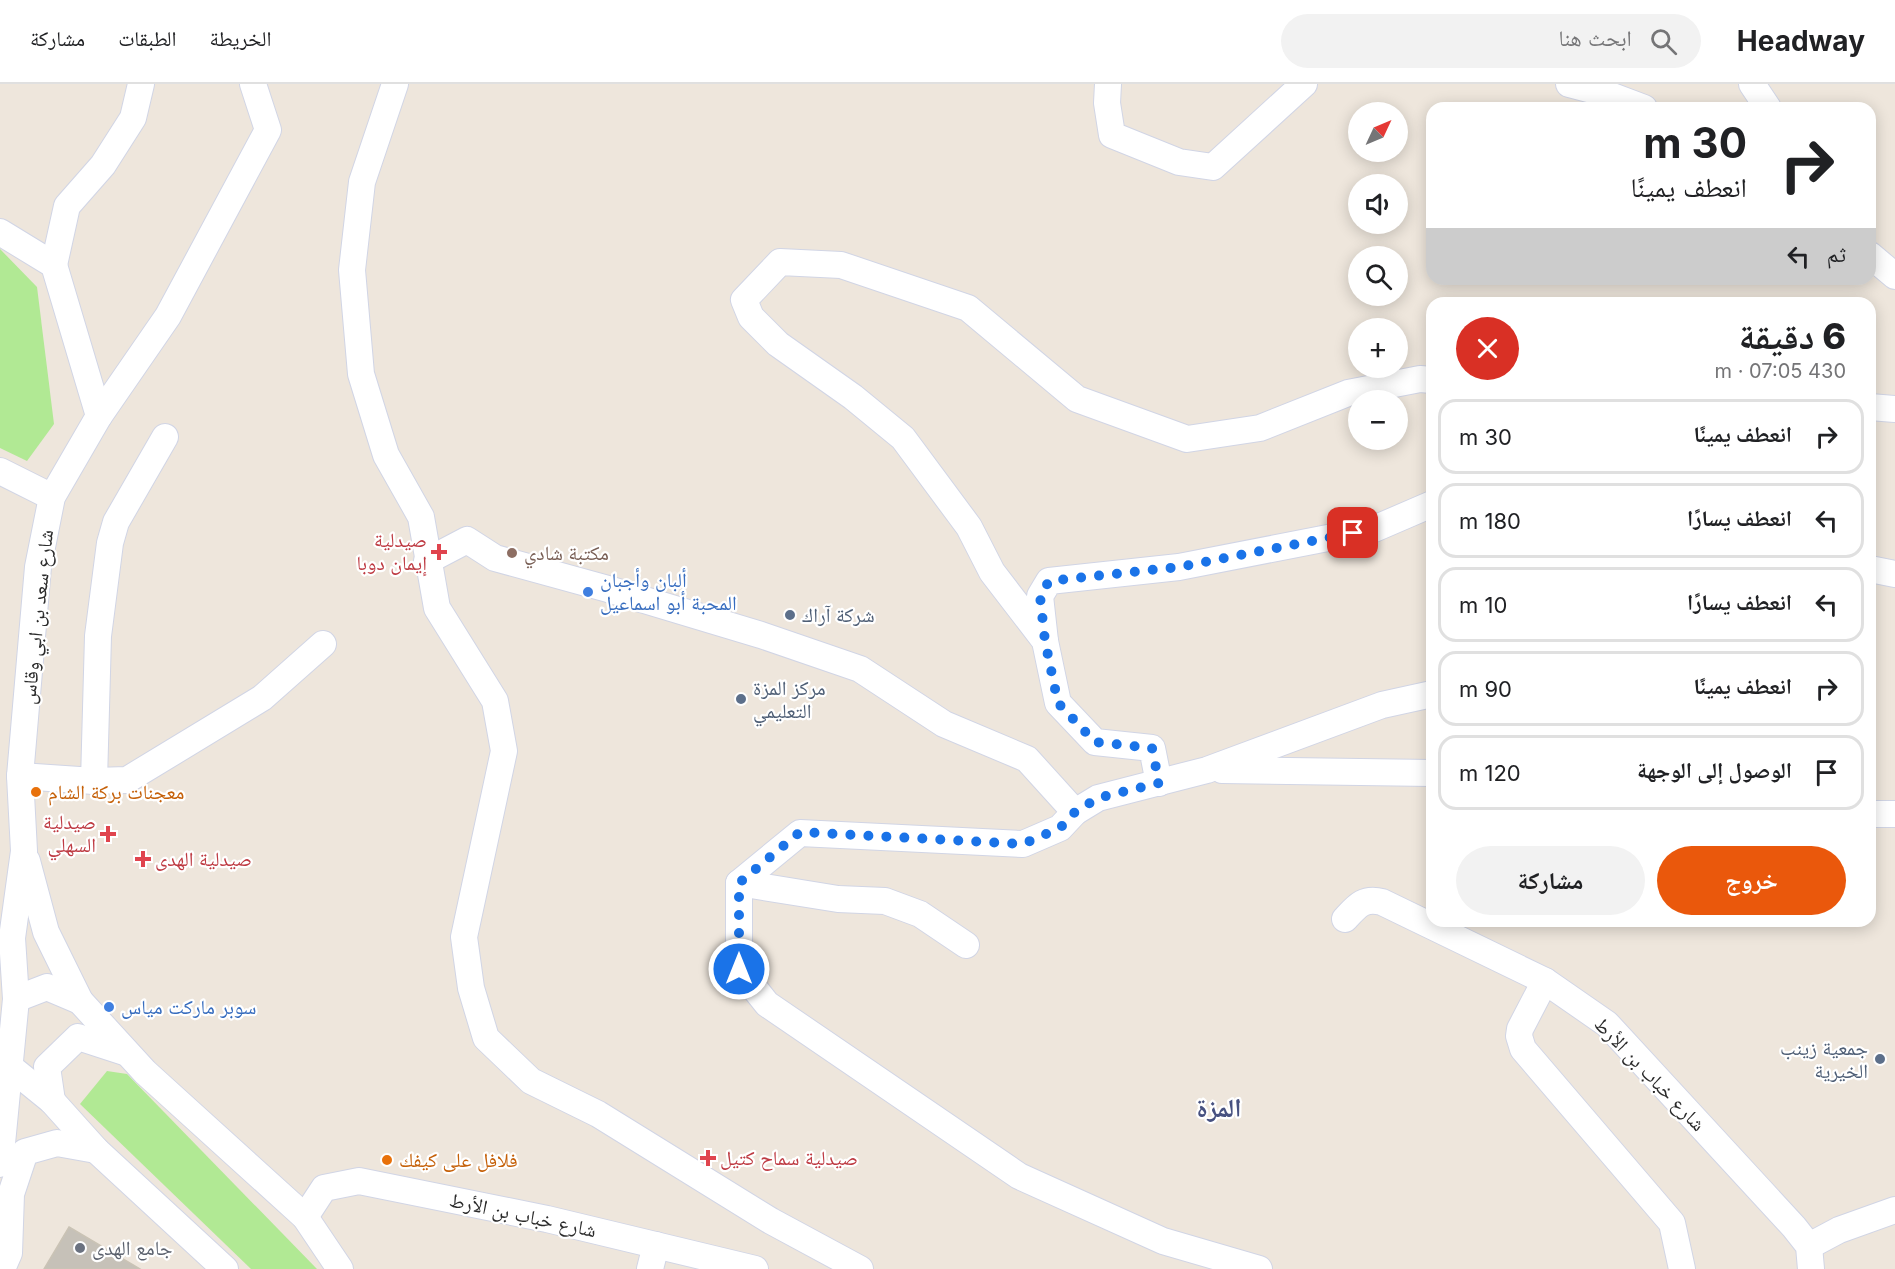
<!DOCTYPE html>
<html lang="ar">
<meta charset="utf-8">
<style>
:root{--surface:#fff;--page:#f2f2f2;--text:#202124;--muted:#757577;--line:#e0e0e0;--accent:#ea580c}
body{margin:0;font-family:Inter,"Noto Naskh Arabic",sans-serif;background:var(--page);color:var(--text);direction:rtl;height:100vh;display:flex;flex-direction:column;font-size:22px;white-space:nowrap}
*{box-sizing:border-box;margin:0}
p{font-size:20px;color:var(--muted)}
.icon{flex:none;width:33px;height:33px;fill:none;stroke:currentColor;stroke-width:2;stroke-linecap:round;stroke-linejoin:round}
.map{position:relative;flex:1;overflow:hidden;direction:ltr}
.sheet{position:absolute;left:1426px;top:213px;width:450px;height:630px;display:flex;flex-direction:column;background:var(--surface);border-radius:18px;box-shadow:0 3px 15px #0003;direction:rtl}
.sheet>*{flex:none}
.guide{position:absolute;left:1426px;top:18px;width:450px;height:183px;border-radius:18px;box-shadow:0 3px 15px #0003;direction:rtl;background:#fff;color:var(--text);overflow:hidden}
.needle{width:39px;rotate:46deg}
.tools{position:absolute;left:1348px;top:18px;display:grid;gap:12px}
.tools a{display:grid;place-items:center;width:60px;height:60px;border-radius:50%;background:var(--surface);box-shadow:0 3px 15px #0003;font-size:30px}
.pin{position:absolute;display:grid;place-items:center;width:51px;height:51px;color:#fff;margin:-26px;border-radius:12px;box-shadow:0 3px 9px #0006}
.me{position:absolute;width:66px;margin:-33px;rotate:0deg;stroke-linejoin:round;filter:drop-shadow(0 0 4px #0008)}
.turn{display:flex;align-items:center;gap:21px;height:126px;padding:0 30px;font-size:27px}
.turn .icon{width:78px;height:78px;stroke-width:2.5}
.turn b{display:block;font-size:42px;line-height:51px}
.then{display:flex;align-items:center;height:57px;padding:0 30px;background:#0003;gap:12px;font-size:22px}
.round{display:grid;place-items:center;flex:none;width:63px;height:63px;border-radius:32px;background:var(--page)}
.head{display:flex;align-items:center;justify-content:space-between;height:102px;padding:0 30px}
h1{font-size:36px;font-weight:800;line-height:45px}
.action{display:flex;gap:12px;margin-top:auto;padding:12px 30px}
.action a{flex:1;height:69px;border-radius:36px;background:var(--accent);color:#fff;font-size:24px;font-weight:800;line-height:69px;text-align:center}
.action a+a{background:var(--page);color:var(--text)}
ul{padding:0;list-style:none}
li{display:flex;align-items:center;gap:18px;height:75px;margin:0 12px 9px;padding:0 18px;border:3px solid var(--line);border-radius:18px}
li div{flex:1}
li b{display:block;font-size:22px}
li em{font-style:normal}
header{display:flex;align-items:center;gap:36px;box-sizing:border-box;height:84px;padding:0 30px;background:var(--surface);border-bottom:2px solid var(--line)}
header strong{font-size:28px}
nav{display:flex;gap:33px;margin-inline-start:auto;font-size:21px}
.search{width:420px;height:54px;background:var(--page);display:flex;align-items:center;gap:15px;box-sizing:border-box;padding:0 21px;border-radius:33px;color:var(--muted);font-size:22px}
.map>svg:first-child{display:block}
</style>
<header>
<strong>Headway</strong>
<div class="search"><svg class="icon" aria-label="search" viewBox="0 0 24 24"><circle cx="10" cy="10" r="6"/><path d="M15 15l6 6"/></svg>ابحث هنا</div>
<nav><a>الخريطة</a><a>الطبقات</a><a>مشاركة</a></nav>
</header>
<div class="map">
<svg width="1895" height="1185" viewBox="0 0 1895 1185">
<rect width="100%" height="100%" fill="#eee6dc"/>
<g fill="#b1e994">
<path d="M 0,165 L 37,203 L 54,340 L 27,377 L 0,364 Z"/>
<path d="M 107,987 L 127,990 L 317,1185 L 251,1185 L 80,1020 Z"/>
</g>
<path fill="#c6c1b8" stroke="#cac3b5" stroke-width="1.5" d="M 69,1143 L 140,1185 L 44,1185 Z"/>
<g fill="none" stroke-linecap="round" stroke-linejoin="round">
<defs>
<g id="minor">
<path d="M 395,0 L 362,98 L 352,186 L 361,290 L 386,371 L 421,433 L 437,524 L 495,617 L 504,667 L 464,853 L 471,904 L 486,954 L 531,997 L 598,1030 L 771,1137 L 860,1185"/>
<path d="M 1108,0 L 1107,19 L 1112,51 L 1179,78 L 1213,83 L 1304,0"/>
<path d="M 1569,0 L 1607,10 L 1644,24"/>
<path d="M 1752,0 L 1768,24"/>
<path d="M 0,148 L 54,181 L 99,332"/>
<path d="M 1870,171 L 1895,192"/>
<path d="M 54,181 L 67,122 L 103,81 L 133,34 L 141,0"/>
<path d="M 1870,323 L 1895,325"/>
<path d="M 0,387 L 52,413"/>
<path d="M 427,477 L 467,456 L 495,474 L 608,505 L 761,551 L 860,585 L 944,640 L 1027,675 L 1075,728"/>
<path d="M 1870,485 L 1895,490"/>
<path d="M 1045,557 L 1040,512 L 1049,497 L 1179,483 L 1374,445 L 1432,420"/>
<path d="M 1222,686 L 1432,689"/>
<path d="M 20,692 L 94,697 L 127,696 L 262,614 L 323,560"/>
<path d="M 94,697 L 98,552 L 110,459 L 116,438 L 165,353"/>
<path d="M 1159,699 L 1152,664 L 1095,658 L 1058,619 L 1045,557 L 992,488 L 969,443 L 903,354 L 853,313 L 778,260 L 751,233 L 744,216 L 780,178 L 841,181 L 968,224 L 1077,315 L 1187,355 L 1260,344 L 1348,309 L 1420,295 L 1432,296"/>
<path d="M 1870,730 L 1895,730"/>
<path d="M 27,777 L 46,848 L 80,917 L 145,988 L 305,1133 L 340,1185"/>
<path d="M 739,799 L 838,815 L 885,817 L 920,830 L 966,861"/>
<path d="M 1345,835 C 1357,822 1364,813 1382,818 L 1545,897 L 1607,940 L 1794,1143 L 1809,1162 L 1811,1185"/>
<path d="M 1545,897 L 1520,945 L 1519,952 L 1523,965 L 1672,1139 L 1682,1185"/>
<path d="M 16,915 L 47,903 L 80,917"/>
<path d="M 10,983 L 52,1017 L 96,1066 L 225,1185"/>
<path d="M 52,1017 L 47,983 L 78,953 L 124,968"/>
<path d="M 0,1080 L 16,915 L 12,854 L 24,767 L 20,692 L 38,483 L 52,413 L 99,332 L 168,232 L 268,46 L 253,0"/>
<path d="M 305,1133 L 324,1104 L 359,1097 L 547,1135 L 755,1185"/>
<path d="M 1809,1162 L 1839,1146 L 1895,1126"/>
<path d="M 2,1185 L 9,1169 L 11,1110 L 25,1068 L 57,1059 L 96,1066"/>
<path d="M 650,1185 L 656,1161"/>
<path d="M 1259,1185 L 1163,1157 L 1019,1092 L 767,920 L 739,885 L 739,799 L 800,749 L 1023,760 L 1060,744 L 1075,728 L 1098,714 L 1207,686 L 1382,621 L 1432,610"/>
</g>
</defs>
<use href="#minor" stroke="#d1d5e5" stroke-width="28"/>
<use href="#minor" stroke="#fff" stroke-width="26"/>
</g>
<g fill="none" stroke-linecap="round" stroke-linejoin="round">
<path stroke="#1a73e8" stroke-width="10" stroke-dasharray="0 18" d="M 739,885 L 739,799 L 800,748 L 1023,760 L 1060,744 L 1075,728 L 1098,714 L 1159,699 L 1152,664 L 1095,658 L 1058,619 L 1045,557 L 1040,512 L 1049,497 L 1179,483 L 1353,449"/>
</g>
<g fill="#e0444e" stroke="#fff" stroke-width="2">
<path d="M436 459h6v6h6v6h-6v6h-6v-6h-6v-6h6z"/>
<path d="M105 741h6v6h6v6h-6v6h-6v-6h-6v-6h6z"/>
<path d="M140 766h6v6h6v6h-6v6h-6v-6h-6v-6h6z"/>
<path d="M705 1065h6v6h6v6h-6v6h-6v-6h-6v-6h6z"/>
</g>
<circle fill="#8d6e63" stroke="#fff" stroke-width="2" cx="512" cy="469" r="6"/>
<g fill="#3f7fe0" stroke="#fff" stroke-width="2">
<circle cx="588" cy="508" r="6"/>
<circle cx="109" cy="923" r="6"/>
</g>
<g fill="#5c6f8a" stroke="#fff" stroke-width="2">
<circle cx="790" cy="531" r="6"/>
<circle cx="741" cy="615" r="6"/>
<circle cx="1880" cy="975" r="6"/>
</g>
<g fill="#e8710a" stroke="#fff" stroke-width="2">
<circle cx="36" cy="708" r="6"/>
<circle cx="387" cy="1076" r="6"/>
</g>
<circle fill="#6b7280" stroke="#fff" stroke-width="2" cx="80" cy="1164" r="6"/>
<g text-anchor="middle" stroke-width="4.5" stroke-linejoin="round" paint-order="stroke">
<g font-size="20" fill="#be3a42" stroke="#fff" text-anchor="end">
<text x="427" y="463">صيدلية<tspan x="427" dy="23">إيمان دوبا</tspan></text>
<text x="96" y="745">صيدلية<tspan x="96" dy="23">السهلي</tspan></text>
<text x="155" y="782" text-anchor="start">صيدلية الهدى</text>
<text x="720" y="1081" text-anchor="start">صيدلية سماح كتيل</text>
</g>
<g font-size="20" fill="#785e54" stroke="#fff" text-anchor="start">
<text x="524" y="476">مكتبة شادي</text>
</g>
<g font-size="20" fill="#366cbe" stroke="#fff" text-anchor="start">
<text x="600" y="503">ألبان وأجبان<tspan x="600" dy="23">المحبة أبو اسماعيل</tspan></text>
<text x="121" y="930">سوبر ماركت مياس</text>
</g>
<g font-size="20" fill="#4e5e75" stroke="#fff" text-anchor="start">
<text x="802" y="538">شركة آراك</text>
<text x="753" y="611">مركز المزة<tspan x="753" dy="23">التعليمي</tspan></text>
<text x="1868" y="971" text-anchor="end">جمعية زينب<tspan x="1868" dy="23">الخيرية</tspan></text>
</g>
<g font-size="20" fill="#2b2b2b" stroke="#fff">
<text transform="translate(37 533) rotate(-84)" y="7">شارع سعد بن ابي وقاس</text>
<text transform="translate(1650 990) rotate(46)" y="7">شارع خباب بن الأرط</text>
<text transform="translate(523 1131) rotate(12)" y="7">شارع خباب بن الأرط</text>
</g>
<g font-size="20" fill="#c56008" stroke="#fff" text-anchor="start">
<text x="48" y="715">معجنات بركة الشام</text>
<text x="399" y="1083">فلافل على كيفك</text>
</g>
<g font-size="20" fill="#5b616d" stroke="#fff" text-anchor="start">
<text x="92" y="1171">جامع الهدى</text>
</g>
<g font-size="26" font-weight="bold" fill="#475180" stroke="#fff">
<text x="1219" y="1033">المزة</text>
</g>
</g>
</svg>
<div class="tools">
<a><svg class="needle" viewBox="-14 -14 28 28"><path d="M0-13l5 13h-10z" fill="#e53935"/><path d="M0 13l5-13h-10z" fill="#757577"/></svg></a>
<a><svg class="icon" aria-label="sound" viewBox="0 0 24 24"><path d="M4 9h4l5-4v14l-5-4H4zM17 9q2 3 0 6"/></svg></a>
<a><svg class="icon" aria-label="search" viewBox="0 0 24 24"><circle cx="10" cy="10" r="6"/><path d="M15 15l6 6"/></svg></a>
<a>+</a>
<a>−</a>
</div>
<div class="pin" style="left:1353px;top:449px;background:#d93025"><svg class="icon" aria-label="arrive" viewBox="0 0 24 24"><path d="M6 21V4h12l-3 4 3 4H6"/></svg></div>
<svg class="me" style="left:739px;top:885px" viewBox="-20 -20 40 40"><circle r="17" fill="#1a73e8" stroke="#fff" stroke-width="3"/><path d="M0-11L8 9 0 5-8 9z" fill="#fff"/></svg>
<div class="guide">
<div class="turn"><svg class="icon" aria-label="right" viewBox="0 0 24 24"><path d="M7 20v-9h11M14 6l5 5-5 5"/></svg><div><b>30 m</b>انعطف يمينًا</div></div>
<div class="then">ثم<svg class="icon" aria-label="left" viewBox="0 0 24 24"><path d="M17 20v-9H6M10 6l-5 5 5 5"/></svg></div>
</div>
<section class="sheet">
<div class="head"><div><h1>6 دقيقة</h1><p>430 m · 07:05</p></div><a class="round" style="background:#d93025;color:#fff"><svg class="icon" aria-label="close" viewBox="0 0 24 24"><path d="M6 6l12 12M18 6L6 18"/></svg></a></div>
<ul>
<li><svg class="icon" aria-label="right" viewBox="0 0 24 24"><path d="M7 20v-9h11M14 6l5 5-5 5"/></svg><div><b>انعطف يمينًا</b></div><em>30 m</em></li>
<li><svg class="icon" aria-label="left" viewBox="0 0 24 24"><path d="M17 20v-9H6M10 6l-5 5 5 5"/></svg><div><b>انعطف يسارًا</b></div><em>180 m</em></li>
<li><svg class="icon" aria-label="left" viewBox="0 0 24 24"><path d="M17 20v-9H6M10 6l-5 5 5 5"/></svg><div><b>انعطف يسارًا</b></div><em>10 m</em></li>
<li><svg class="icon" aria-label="right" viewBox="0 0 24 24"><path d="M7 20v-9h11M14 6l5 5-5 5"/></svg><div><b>انعطف يمينًا</b></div><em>90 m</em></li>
<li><svg class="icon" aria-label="arrive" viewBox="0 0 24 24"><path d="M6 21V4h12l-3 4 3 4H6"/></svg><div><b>الوصول إلى الوجهة</b></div><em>120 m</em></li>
</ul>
<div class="action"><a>خروج</a><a>مشاركة</a></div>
</section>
</div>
